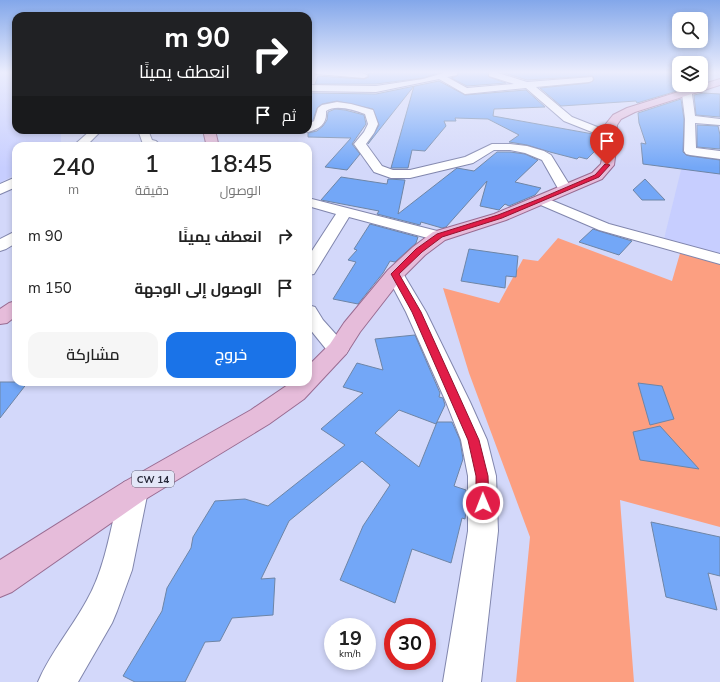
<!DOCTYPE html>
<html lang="ar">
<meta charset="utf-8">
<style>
:root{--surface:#fff;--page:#f6f6f6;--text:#222;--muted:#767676;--accent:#1a73e8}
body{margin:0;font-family:"Nunito Sans",Cairo,sans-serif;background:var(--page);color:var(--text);direction:rtl;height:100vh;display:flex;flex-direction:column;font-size:15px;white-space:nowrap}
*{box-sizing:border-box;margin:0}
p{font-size:13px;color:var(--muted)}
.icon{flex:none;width:22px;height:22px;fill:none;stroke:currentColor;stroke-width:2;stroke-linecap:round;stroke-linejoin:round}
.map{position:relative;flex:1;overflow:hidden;direction:ltr}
.side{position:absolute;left:12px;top:142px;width:300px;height:244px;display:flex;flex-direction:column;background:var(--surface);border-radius:12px;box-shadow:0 2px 6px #0003;direction:rtl}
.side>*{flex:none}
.guide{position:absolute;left:12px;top:12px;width:300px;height:122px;border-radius:12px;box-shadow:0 2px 6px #0003;direction:rtl;background:#202124;color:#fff;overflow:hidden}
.buttons{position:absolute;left:672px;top:12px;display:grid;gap:8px}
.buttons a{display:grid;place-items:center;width:36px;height:36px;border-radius:8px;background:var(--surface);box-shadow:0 2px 6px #0003;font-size:20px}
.speed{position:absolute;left:324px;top:618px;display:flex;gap:8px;font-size:20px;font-weight:700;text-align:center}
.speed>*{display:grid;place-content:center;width:52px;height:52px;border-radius:50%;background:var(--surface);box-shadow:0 2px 6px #0003;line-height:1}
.speed small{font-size:10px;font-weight:400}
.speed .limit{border:6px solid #d22;background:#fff;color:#111}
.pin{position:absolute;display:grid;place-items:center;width:34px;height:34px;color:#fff;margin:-41px -17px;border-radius:50% 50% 50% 0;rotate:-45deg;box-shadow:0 0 4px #0007}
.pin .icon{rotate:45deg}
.me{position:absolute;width:44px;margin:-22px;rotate:359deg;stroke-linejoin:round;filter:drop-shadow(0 0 3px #0008)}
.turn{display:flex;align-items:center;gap:14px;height:84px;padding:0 16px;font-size:18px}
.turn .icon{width:52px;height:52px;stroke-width:2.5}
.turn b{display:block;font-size:28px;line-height:34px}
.then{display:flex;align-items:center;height:38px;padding:0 16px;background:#0003;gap:8px;font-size:15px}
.eta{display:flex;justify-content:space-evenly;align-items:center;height:68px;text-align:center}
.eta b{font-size:24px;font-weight:600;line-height:28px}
.primary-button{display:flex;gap:8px;margin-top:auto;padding:8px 16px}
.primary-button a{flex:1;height:46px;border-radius:12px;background:var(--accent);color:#fff;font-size:16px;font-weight:600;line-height:46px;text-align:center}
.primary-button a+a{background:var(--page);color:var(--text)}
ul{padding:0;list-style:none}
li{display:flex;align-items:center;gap:12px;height:52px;padding:0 16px}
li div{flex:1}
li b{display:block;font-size:15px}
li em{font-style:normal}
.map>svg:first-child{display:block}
</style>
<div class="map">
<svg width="720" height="682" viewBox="0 0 720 682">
<rect width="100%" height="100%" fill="#d3d8fa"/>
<g fill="#c7ceff">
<path d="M 0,72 L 16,72 L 16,130 L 61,130 L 61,146 L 16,146 L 16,174 L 0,183 Z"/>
<path d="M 682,166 L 720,171 L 720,256 L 663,243 Z"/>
</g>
<path fill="#fc9f81" d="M 558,238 L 672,281 L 681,250 L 720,260 L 720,527 L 620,500 L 634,682 L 516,682 L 530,537 L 469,373 L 443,288 L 499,303 L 523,259 L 538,261 Z"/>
<g fill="#73a7f7" stroke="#6e85a6">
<path d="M 378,72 L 441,72 L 423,78 L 376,84 L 315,84 L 318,76 L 364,79 L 369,77 L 368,74 Z"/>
<path d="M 459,72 L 488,72 L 489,77 L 506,83 L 467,86 L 451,78 L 457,76 Z"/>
<path d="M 501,72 L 679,72 L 679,85 L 687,88 L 637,103 L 636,101 L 561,106 L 540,88 L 589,83 L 594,80 L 593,76 L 527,80 Z"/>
<path d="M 439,81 L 465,95 L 526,90 L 545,107 L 494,109 L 493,116 L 593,134 L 604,138 L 603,143 L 587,159 L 579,157 L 577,159 L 550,152 L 527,145 L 509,142 L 519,135 L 488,119 L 455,118 L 456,121 L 444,121 L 446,126 L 425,151 L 412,150 L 408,168 L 391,168 L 414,86 L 368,144 L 379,125 L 373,109 L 337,101 L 322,104 L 317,108 L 313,120 L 308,123 L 308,99 L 311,93 L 376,94 Z"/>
<path d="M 703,93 L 720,94 L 720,117 L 696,115 L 694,95 Z"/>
<path d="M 681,99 L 684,119 L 683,152 L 686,155 L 690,156 L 720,160 L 720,174 L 643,164 L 641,143 L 646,144 L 639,123 L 638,113 Z"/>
<path d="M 335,109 L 345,110 L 364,115 L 366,124 L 352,144 L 360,154 L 347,170 L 325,167 L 351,138 L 308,137 L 308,133 L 317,131 L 323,126 L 327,120 L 328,112 Z"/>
<path d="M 697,125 L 718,126 L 720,135 L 720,149 L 697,147 Z"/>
<path d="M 497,152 L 510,152 L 525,154 L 538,160 L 515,182 L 541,188 L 535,195 L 509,206 L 505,204 L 499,210 L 480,206 L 487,181 L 446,227 L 442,228 L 421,222 L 420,225 L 377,214 L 379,211 L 321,200 L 341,177 L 387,184 L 388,179 L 405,180 L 398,214 L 457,168 L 474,171 Z"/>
<path d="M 645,179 L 665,200 L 642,200 L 633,190 Z"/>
<path d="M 370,224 L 418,237 L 416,243 L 395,262 L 390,261 L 383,273 L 358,304 L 333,299 L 356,262 L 348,260 L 357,250 L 354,249 Z"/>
<path d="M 593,229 L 599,231 L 632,241 L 619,255 L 579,242 Z"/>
<path d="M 469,249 L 518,256 L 516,277 L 506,276 L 505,288 L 461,281 Z"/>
<path d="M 415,335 L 440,393 L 439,397 L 443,398 L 445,405 L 436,424 L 399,410 L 375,433 L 419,467 L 437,422 L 452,422 L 460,440 L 463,459 L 454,486 L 466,490 L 466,511 L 465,519 L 462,518 L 451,563 L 412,549 L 395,603 L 340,580 L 363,526 L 390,485 L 362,461 L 289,521 L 261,579 L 275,578 L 273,615 L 232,618 L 220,641 L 205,642 L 185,682 L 135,682 L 123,676 L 162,611 L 167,588 L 191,548 L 193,537 L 215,501 L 245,499 L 268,506 L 345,445 L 321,429 L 363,393 L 343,387 L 357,363 L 383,370 L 375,339 Z"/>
<path d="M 0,382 L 28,382 L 0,418 Z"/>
<path d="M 638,383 L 662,386 L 674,419 L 650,425 Z"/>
<path d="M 660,426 L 699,469 L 640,460 L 633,432 Z"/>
<path d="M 651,522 L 720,537 L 720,576 L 708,573 L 717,610 L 666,597 Z"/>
</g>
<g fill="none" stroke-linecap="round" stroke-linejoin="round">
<defs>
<g id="minor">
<path d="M 313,72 C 325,72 360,69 368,76 L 364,78 L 317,74 Z"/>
<path d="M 447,72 L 458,72 L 457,75 L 447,77 L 467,88 L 514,84 L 489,76 L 489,72 L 495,72 L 527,82 L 592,77 L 593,79 L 592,81 L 589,82 L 536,87 L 572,117 L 615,134 L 617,136 L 615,138 L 607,138 L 564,121 L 526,88 L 465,94 L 439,79 L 376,92 L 308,91 L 308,85 L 376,86 L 423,79 Z"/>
<path d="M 687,91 L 692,94 L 695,116 L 720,119 L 720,125 L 695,123 L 696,148 L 720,151 L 720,159 L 690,155 L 686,154 L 684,151 L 685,119 L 682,94 Z"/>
<path d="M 337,102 L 351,104 L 373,110 L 378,124 L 374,133 L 366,144 L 382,166 L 393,170 L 410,170 L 465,157 L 492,144 L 510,144 L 527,146 L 544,151 L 551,155 L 572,189 L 570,192 L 560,192 L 542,160 L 525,153 L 510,150 L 494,150 L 473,163 L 410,178 L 391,178 L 374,172 L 354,144 L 364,132 L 368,124 L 365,114 C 354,110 336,104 326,111 C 327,124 320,129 308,132 L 303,130 L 308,130 L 308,125 L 314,121 L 318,108 L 322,105 Z"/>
<path d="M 91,130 L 102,130 L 86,146 L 73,146 Z"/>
<path d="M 138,130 L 148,130 L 152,140 L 156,141 L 158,143 L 156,145 L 141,146 L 143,144 Z"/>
<path d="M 16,177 L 16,187 L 0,194 L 0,184 Z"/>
<path d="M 541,196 L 609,224 L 720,254 L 720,264 L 599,230 L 536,203 L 534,200 L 536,197 Z"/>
<path d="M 308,198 L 445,233 L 447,236 L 445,239 L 439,241 L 349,217 L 314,274 L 308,275 L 308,257 L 336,214 L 308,206 Z"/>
<path d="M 16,231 L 16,243 L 6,249 L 0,251 L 0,239 Z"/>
<path d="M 395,269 L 401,270 L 426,312 L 470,402 L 487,440 L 496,476 L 498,531 L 481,682 L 443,682 L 468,531 L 468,476 L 461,440 L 446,402 L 406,312 L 386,274 L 389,270 Z"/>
<path d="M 308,305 L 315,307 L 323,320 L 349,349 L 346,354 L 338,356 L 330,354 L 309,328 Z"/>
<path d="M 134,479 L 144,482 L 148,491 L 132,570 L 117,611 L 112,623 L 78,682 L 38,682 C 50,653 72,628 87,600 C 105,569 111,526 120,491 L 124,482 Z"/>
</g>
<g id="primary">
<path d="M 720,79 L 720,85 L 635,112 L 621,119 L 617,125 L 617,142 L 614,165 L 602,179 L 506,220 L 445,240 L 425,255 L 402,278 L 360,332 L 346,354 L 304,399 L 269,424 L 144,500 L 12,592 L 0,597 L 0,560 L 124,482 L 251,410 L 292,382 L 308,382 L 308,366 L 330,344 L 344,323 L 388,270 L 413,247 L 433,232 L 494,214 L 592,173 L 601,164 L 605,142 L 605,125 L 613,115 L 627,108 Z"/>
<path d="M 203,130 L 215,130 L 218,143 L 217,146 L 205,146 L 206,143 Z"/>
<path d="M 16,301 L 16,316 L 7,323 L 0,324 L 0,309 L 9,303 Z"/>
</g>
<path id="trunk" d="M 701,81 L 705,84 L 702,92 L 696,92 L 694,90 L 696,85 L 701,85 Z"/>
</defs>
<use href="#minor" stroke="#8186ad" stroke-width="2"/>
<use href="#primary" stroke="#996c92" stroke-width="2"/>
<use href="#trunk" stroke="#996c92" stroke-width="2"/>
<use href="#minor" fill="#fff" fill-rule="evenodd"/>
<use href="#primary" fill="#e6bcda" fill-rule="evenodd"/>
<use href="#trunk" fill="#dea6ce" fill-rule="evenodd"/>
</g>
<linearGradient id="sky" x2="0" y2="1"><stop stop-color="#83a7ea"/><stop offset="0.43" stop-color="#ebedfd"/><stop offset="1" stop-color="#ebedfd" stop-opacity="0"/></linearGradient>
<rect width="720" height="168" fill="url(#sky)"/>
<path fill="#e11d48" stroke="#92132f" d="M 605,164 L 610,165 L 599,177 L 502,218 L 442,237 L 422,252 L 399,274 L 421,312 L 479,440 L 488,476 L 489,503 L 487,507 L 483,509 L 478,507 L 476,503 L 476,476 L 468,440 L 412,312 L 391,274 L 416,249 L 437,234 L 498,215 L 539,199 L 595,175 Z"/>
<g text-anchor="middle" stroke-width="3.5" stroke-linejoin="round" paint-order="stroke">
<rect fill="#e4e7f8" stroke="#616374" stroke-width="1" x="132" y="471" width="42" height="16" rx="3"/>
<g font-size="10" font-weight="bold" fill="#292b3b">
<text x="153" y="483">CW 14</text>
</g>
</g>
</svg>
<div class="buttons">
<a><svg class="icon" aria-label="search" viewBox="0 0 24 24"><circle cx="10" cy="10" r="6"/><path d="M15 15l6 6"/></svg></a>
<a><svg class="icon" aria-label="layers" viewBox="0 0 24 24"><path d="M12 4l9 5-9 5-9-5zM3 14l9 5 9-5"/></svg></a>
</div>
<div class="speed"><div>19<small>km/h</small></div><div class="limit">30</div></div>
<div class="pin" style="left:607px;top:165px;background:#d93025"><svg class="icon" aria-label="arrive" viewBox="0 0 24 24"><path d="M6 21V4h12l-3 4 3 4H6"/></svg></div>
<svg class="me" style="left:483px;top:503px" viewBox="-20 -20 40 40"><circle r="17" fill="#e11d48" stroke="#fff" stroke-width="3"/><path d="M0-11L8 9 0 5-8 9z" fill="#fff"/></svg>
<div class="guide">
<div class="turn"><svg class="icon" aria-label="right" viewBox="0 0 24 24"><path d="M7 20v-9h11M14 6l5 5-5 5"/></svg><div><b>90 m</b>انعطف يمينًا</div></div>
<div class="then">ثم<svg class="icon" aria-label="arrive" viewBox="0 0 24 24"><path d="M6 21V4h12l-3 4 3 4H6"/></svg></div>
</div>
<section class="side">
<div class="eta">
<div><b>18:45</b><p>الوصول</p></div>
<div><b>1</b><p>دقيقة</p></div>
<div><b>240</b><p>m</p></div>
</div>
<ul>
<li><svg class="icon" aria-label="right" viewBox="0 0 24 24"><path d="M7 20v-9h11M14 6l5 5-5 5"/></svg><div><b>انعطف يمينًا</b></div><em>90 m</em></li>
<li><svg class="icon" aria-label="arrive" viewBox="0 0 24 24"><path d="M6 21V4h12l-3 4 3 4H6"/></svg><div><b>الوصول إلى الوجهة</b></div><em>150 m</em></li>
</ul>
<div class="primary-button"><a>خروج</a><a>مشاركة</a></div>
</section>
</div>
